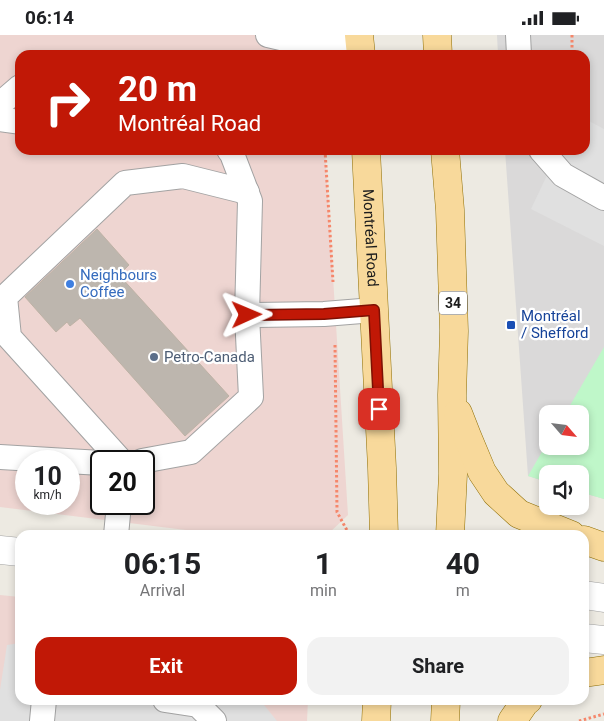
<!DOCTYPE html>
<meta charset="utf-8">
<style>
:root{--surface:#fff;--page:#f2f2f2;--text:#202124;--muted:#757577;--accent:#c11806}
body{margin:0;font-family:Roboto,sans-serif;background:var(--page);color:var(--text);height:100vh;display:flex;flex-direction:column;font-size:19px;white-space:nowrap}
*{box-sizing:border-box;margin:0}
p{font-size:16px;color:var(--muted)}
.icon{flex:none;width:28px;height:28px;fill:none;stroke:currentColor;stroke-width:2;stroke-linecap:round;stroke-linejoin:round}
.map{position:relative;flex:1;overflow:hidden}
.drawer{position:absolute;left:15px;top:495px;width:574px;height:175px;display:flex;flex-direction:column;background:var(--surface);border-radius:15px;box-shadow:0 2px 8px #0003}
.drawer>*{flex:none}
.banner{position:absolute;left:15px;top:15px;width:575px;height:105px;border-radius:15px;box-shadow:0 2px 8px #0003;background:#c11806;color:#fff;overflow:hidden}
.needle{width:32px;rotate:118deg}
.controls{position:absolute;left:539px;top:370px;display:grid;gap:10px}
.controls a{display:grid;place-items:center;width:50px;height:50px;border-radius:10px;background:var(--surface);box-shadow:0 2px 8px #0003;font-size:25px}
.speed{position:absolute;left:15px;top:415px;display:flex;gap:10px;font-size:25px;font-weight:700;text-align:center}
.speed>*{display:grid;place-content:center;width:65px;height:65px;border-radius:50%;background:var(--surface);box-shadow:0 2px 8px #0003;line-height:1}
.speed small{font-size:12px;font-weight:400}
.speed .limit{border:2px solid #111;border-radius:8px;background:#fff;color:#111}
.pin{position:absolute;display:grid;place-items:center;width:42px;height:42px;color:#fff;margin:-21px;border-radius:10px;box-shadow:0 2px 8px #0006}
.me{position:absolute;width:55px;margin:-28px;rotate:89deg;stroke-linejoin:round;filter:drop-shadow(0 0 4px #0008)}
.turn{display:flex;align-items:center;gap:18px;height:105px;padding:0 20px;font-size:22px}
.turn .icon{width:65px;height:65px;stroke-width:2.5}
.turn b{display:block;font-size:35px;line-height:42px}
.eta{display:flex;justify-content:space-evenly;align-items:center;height:85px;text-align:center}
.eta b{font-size:30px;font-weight:700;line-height:35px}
.primary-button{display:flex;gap:10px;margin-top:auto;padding:10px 20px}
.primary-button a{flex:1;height:58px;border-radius:15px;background:var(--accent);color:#fff;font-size:20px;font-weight:700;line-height:58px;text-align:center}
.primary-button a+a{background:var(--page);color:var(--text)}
.status{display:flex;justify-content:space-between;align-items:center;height:35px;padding:0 25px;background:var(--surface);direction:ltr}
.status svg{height:14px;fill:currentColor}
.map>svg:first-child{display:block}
</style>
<div class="status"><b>06:14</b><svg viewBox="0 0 49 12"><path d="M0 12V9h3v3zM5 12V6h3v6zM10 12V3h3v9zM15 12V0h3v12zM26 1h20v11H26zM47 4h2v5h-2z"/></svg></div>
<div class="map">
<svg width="604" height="686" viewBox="0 0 604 686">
<rect width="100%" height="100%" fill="#edeae2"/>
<path fill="#dad9d9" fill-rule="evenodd" d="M 497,0 L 604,0 L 604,464 L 580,457 L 580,439 L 548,439 L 547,447 L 528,441 L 505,115 L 585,115 L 585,20 L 498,20 ZM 548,379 L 580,379 L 580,411 L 548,411 Z"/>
<g fill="#eed5d1" fill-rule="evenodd">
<path d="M 0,0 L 318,0 L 319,20 L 20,20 L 20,115 L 325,115 L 348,480 L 327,500 L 226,500 L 0,472 ZM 26,426 L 69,426 L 69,469 L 26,469 ZM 101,426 L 144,426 L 144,469 L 101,469 Z"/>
<path d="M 0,560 L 20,562 L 20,665 L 308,665 L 307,686 L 0,686 Z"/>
</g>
<path fill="#bff7c9" d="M 604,312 L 604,464 L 580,457 L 580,439 L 548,439 L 547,447 L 528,441 L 547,408 L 548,411 L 580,411 L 580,379 L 565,379 Z"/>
<g fill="#e0e0e0">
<path d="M 585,84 L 604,94 L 604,211 L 531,174 L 559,115 L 585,115 Z"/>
<path d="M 20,608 L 20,665 L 260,665 L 277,686 L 0,686 L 0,655 L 7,610 Z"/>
</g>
<path fill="#bdb6ae" stroke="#beb2a5" d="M 97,194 L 129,230 L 119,240 L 229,361 L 185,401 L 80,283 L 70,291 L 67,287 L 56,297 L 25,262 Z"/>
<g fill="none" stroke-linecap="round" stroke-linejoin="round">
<defs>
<g id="service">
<path d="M 268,0 L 307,9 L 360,11"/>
<path d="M 518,0 L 519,20"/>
<path d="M 0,69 L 20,52"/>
<path d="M 0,84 L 20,87"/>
<path d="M 229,115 L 232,119 L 250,166 L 247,280"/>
<path d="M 541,115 L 563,140 L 604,163"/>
<path d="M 0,422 L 101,428"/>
<path d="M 121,426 L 9,302 L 5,262 L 125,148 L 183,141 L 247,157"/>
<path d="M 142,426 L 191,417 L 251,362 L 247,280 L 324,279 L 374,275"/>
<path d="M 116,500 L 119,469"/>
<path d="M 165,665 L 198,670 L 214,686"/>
<path d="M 42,686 L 44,665"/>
</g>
<path id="minor" d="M 0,515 L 20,517"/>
<g id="tertiary">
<path d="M 584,560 L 604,563"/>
<path d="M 584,603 L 604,605"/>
</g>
<g id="primary">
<path d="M 359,0 L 361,20"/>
<path d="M 437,0 L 438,20"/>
<path id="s1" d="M 366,115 L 382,433 L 384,500"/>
<path d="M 445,115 L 450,175 L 454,296 L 452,360 L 453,439 L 450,500"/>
<path d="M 458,378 L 467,401 L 482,437 L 496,458 L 519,479 L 571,500"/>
<path d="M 584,505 L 604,512"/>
<path d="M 584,638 L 604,635"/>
<path d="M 376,686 L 377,665"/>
<path d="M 445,686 L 446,665"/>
<path d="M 512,686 L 525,667 L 528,665"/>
</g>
</defs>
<use href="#service" stroke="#a3a3a3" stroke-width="26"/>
<use href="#minor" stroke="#a3a3a3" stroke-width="29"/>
<use href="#tertiary" stroke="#a3a3a3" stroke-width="29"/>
<use href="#primary" stroke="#8f6f05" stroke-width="29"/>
<g stroke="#f5876b" stroke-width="3" stroke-dasharray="2.5 2.5" stroke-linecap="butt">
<path d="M 572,0 L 572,20"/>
<path d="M 325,115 L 333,247"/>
<path d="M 335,310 L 337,477 L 349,499"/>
<path d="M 579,686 L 604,679"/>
</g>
<use href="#service" stroke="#fff" stroke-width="24"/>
<use href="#minor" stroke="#fff" stroke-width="28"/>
<use href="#tertiary" stroke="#fff" stroke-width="28"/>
<use href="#primary" stroke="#f8d99b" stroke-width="28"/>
</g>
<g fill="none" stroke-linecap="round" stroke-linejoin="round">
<defs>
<path id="route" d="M 247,280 L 324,279 L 374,275 L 379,374"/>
</defs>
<use href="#route" stroke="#7d1004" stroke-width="12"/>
<use href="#route" stroke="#c11806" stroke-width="9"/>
</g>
<circle fill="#3f7fe0" stroke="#fff" stroke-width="2" cx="70" cy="249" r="5"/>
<rect fill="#1a4fb4" stroke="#fff" stroke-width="2" x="506" y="285" width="10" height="10" rx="2.5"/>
<circle fill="#5c6f8a" stroke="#fff" stroke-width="2" cx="154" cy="322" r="5"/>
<g text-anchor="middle" stroke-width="4.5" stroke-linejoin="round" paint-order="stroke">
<rect fill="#fff" stroke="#606060" stroke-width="1" x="439" y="256.5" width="28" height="23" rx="4"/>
<g font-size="14" font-weight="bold" fill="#1c1c1c">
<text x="453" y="273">34</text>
</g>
<g font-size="15" fill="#1c1c1c" stroke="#fff">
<text dy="5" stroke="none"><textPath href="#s1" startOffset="88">Montréal Road</textPath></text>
</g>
<g font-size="15" fill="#366cbe" stroke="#fff" text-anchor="start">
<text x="80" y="245">Neighbours<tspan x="80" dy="17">Coffee</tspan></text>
</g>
<g font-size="15" fill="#164399" stroke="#fff" text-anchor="start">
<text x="521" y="286">Montréal<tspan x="521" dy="17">/ Shefford</tspan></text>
</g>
<g font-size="15" fill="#4e5e75" stroke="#fff" text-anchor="start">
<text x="164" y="327">Petro-Canada</text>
</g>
</g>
</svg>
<div class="controls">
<a><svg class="needle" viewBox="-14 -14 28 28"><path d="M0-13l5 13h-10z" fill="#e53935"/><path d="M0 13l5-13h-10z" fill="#757577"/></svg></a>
<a><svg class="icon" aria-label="sound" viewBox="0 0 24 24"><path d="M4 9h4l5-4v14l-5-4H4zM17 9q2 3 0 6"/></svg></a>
</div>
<div class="speed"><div>10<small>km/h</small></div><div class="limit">20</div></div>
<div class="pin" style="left:379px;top:374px;background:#d93025"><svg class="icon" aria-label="arrive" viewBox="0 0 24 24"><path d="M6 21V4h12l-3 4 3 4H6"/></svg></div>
<svg class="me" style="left:247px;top:280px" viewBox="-20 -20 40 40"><path d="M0-17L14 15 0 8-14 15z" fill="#c11806" stroke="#fff" stroke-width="4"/></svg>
<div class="banner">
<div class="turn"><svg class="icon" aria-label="right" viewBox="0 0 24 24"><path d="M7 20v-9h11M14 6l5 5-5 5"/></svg><div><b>20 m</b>Montréal Road</div></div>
</div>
<section class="drawer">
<div class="eta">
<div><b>06:15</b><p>Arrival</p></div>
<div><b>1</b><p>min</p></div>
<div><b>40</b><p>m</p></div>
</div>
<div class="primary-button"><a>Exit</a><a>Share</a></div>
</section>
</div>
